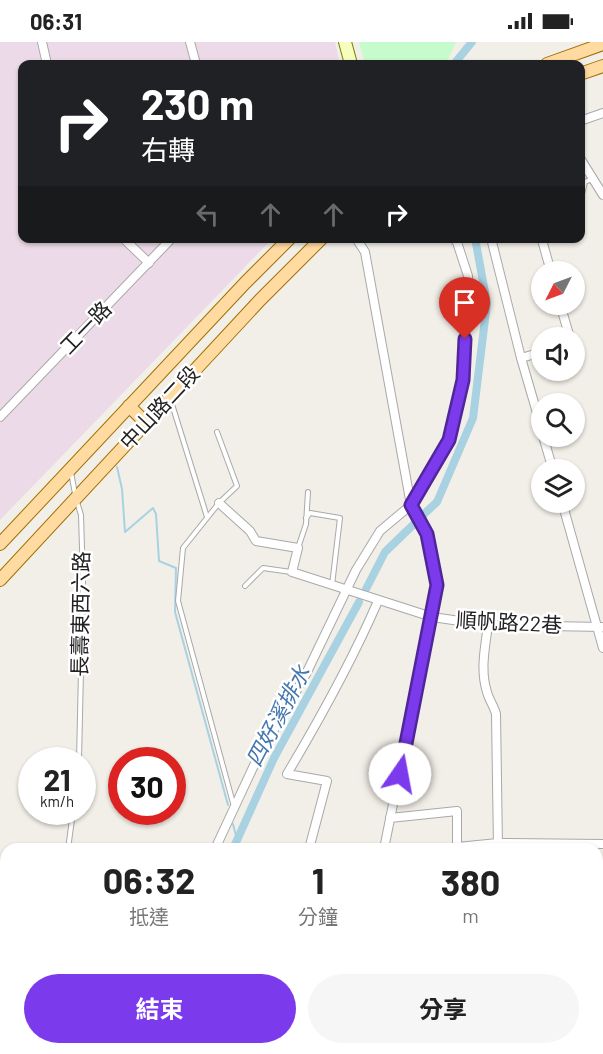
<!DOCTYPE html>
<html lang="zh-TW">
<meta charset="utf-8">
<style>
:root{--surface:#fff;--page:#f6f6f6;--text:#222;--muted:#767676;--accent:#7c3aed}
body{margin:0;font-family:Barlow,"Noto Sans TC",sans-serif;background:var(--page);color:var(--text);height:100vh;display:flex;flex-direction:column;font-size:22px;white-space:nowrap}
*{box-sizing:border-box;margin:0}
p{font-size:20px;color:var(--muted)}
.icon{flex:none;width:33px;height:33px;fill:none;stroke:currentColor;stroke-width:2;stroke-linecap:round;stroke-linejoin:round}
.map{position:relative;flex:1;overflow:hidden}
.sheet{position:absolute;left:0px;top:801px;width:603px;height:212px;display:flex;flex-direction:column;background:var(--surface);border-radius:18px 18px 0 0;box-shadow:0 2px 4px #0004}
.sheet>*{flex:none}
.top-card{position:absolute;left:18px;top:18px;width:567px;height:183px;border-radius:12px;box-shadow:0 2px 4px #0004;background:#202124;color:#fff;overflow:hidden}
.needle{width:39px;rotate:228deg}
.controls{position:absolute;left:531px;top:219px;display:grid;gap:12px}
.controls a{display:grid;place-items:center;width:54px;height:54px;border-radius:50%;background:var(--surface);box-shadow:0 2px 4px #0004;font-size:30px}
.speed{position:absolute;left:18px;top:705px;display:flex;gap:12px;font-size:30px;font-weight:700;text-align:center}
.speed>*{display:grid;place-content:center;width:78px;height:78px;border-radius:50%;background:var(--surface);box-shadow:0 2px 4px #0004;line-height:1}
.speed small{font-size:15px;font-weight:400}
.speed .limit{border:9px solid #d22;background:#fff;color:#111}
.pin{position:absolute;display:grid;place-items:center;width:51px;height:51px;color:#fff;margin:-62px -26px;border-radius:50% 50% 50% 0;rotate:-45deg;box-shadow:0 0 6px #0007}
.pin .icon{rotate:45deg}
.me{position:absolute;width:66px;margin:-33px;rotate:12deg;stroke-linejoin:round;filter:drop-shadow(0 0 4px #0008)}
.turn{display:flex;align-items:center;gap:21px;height:126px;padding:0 24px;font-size:27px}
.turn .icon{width:78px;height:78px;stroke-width:2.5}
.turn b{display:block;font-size:42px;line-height:51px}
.lanes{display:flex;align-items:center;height:57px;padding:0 24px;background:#0003;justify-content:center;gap:30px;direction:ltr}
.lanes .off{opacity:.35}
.eta{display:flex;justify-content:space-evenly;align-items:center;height:102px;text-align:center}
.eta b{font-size:36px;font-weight:700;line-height:42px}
.action{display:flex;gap:12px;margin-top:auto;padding:12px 24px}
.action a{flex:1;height:69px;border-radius:36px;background:var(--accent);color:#fff;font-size:24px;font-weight:700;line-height:69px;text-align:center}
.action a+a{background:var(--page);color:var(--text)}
.status{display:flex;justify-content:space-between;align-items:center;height:42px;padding:0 30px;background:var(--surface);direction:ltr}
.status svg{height:16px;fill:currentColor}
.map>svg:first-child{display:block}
</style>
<div class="status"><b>06:31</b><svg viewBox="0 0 49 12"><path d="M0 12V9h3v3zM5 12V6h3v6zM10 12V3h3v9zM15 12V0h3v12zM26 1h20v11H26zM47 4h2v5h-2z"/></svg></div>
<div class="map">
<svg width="603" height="1012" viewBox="0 0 603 1012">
<rect width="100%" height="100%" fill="#f2efe8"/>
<path fill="#ecdae8" d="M 0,0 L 335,0 L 340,22 L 22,22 L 22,196 L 272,197 L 0,478 Z"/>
<path fill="#c6fccc" d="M 359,0 L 456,0 L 446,22 L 365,22 Z"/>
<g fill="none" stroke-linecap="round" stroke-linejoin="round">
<g stroke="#a8d2e1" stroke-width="2">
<path d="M 117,425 L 122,447 L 125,490 L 153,466 L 156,472 L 159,519 L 176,526 L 175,570 L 228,763"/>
<path d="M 233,782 L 237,798"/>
</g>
<g stroke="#a8d2e1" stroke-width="8">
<path d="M 454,22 L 472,0"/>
<path d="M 424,472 L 437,460 L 473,376 L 487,261 L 475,196"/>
<path d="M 366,547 L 385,510 L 414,482"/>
<path d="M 233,807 L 274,716 L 359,560"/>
<path d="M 137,1012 L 137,1006"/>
</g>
<defs>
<g id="lane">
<path d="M 580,160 L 585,140 L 592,137"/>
<path d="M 171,359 L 207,475"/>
<path d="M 217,390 L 237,444 L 219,461 L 183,506 L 178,559 L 233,761"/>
<path d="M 71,430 L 75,452"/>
<path d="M 77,460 L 81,473 L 83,539 L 79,718"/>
<path d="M 306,476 L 310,471 L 340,476 L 332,543"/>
<path d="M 298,506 L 306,482 L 308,450"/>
<path d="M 245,544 L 263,526 L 291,530"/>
<path d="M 68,807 L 73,770"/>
<path d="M 1,885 L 6,914"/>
<path d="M 68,1006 L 69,1012"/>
<path d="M 2,1012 L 0,963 L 6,963"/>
</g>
<g id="street">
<path d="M 42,0 L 47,22"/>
<path d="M 190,0 L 196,22"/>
<path d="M 580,79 L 603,71"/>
<path d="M 580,116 L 603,153"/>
<path d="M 123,196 L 149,221"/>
<path d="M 356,196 L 365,210 L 411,463 L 427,492 L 437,543 L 384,807"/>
<path d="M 491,196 L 521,316 L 542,388"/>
<path d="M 538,196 L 542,198 L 551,230"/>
<path d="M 560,262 L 570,296"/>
<path d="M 521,316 L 542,310"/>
<path d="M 0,375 L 172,196"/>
<path d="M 543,394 L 553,428"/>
<path d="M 562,460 L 603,606"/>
<path d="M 219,461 L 250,489 L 256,499 L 298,506 L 292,530 L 432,575 L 488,583 L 603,585"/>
<path d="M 488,583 C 485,606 480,628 487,650 C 489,658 494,664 496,672 L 498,805"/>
<path d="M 390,776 L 457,769 L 457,805 L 498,801 L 603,802"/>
<path d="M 215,807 L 256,719 L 306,632 L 356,528 L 380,489 L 411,463 L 449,398 L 463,338 L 468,234 L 457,200 L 453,196"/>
<path d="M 309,807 L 327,739 L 287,732 C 321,675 352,619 378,559"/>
<path d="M 498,1006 L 498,1012"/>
<path d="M 122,1012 L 122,1006"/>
<path d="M 285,1012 L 285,1006"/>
<path d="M 379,1012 L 379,1006"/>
</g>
<path id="secondary" d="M 345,0 L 351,22"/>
<g id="primary">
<path d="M 547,22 L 603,2"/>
<path d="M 580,32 L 603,24"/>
<path d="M 129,364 L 146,381"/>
<path d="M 0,502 L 245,241 L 290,196"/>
<path d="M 0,538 L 260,258 L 322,196"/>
</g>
</defs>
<use href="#lane" stroke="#a9a9a9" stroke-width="6"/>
<use href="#street" stroke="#a9a9a9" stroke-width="10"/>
<use href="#secondary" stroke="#6f8200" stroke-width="14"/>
<use href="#primary" stroke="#a07100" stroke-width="14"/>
<use href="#lane" stroke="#fff" stroke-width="4"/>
<use href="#street" stroke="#fff" stroke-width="8"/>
<use href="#secondary" stroke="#f7fdbc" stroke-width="12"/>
<use href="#primary" stroke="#ffdaa1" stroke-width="12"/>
</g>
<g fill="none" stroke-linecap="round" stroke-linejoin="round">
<defs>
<path id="route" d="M 400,732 L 437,543 L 427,492 L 411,463 L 449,398 L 463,338 L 465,297"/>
</defs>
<use href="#route" stroke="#51269a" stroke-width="15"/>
<use href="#route" stroke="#7c3aed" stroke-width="10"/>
</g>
<g text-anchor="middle" stroke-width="5" stroke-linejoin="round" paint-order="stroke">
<g font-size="21" fill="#222" stroke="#fff">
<text transform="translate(86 286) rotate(-46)" y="7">工一路</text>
<text transform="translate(160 366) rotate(-47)" y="7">中山路二段</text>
<text transform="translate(81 572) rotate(-89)" y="7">長壽東西六路</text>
<text transform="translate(509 581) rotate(3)" y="7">順帆路22巷</text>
</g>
<g font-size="22" font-style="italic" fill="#4577af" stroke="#fff">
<text transform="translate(278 674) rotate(-62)" y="8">四好溪排水</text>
</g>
</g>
</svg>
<div class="controls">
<a><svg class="needle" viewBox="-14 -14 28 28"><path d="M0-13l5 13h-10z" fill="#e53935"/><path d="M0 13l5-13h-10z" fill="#767676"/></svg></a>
<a><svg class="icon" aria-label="sound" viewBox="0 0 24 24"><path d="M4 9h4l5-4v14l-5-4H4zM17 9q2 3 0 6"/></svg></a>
<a><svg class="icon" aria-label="search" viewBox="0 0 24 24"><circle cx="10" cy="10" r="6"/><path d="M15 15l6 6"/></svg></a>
<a><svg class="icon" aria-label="layers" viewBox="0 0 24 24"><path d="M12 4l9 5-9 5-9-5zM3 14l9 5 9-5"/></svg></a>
</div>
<div class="speed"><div>21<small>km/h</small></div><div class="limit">30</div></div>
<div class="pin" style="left:465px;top:297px;background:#d93025"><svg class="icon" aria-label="arrive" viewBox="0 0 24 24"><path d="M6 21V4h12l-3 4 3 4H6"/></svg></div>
<svg class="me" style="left:400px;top:732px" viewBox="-20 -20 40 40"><circle r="19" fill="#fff"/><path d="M0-13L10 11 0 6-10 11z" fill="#7c3aed"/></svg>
<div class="top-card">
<div class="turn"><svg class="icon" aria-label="right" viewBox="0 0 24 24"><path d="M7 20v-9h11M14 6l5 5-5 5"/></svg><div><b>230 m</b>右轉</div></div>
<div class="lanes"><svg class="icon off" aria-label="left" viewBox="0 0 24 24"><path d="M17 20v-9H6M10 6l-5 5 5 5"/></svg><svg class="icon off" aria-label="ahead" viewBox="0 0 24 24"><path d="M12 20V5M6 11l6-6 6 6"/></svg><svg class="icon off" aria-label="ahead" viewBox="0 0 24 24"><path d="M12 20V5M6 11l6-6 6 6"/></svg><svg class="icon" aria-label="right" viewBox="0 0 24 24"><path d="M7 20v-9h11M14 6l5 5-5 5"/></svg></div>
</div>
<section class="sheet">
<div class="eta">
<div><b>06:32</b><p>抵達</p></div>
<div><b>1</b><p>分鐘</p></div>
<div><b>380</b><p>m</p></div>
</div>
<div class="action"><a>結束</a><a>分享</a></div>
</section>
</div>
